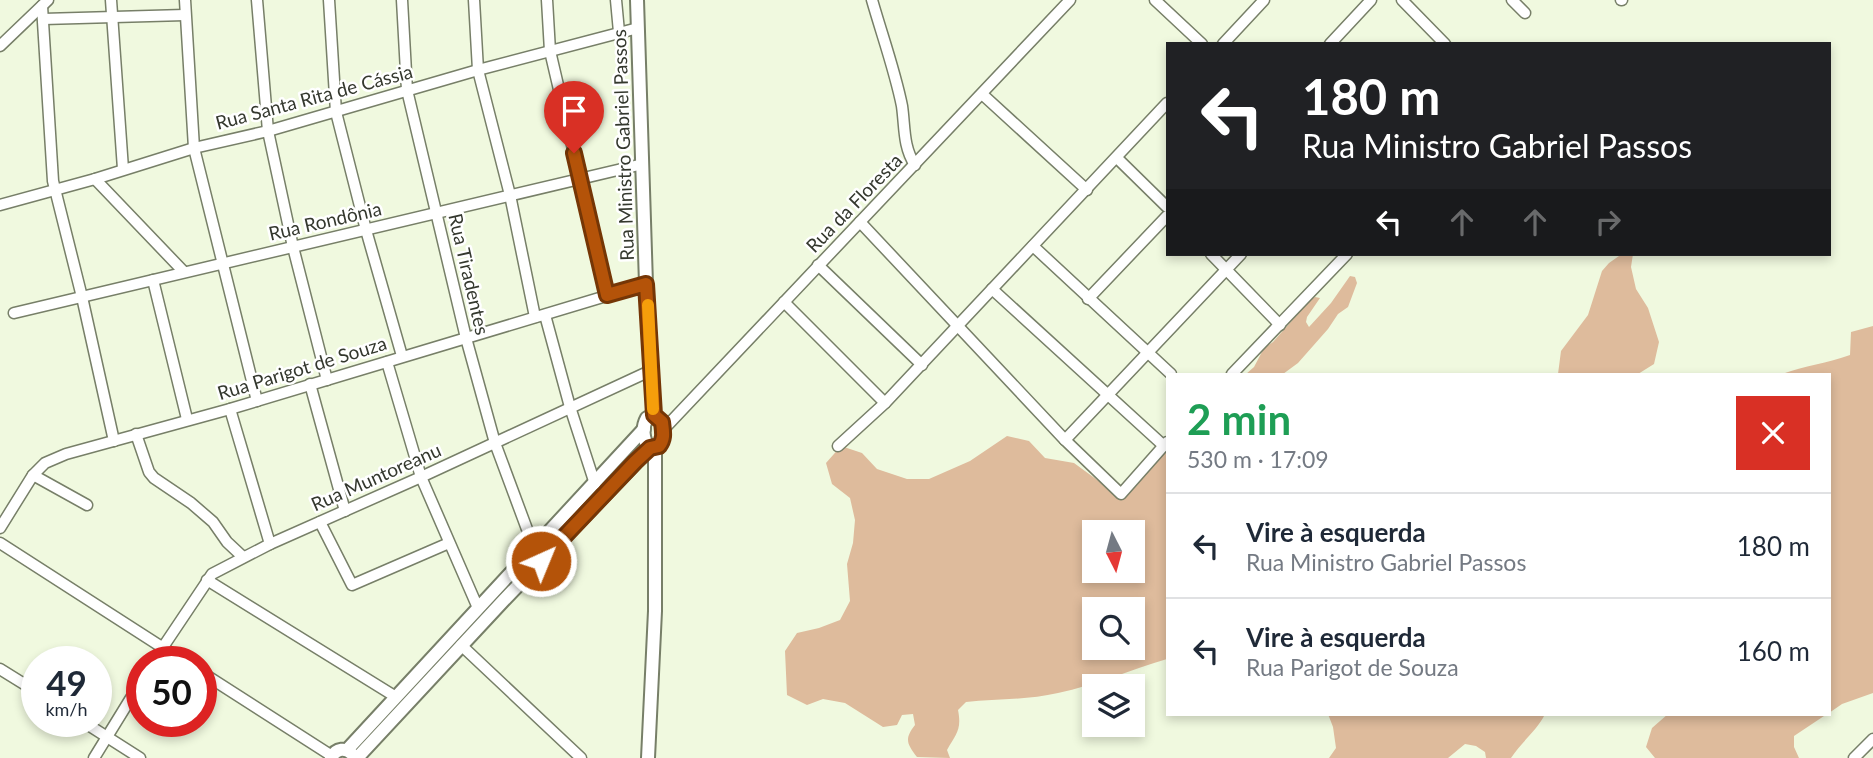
<!DOCTYPE html>
<html lang="pt">
<meta charset="utf-8">
<style>
:root{--surface:#fff;--page:#f2f2f3;--text:#1f2937;--muted:#747a83;--line:#e0e1e3}
body{margin:0;font-family:Lato,sans-serif;background:var(--page);color:var(--text);height:100vh;display:flex;flex-direction:column;font-size:26px;white-space:nowrap}
*{box-sizing:border-box;margin:0}
p{font-size:23px;color:var(--muted)}
.icon{flex:none;width:38px;height:38px;fill:none;stroke:currentColor;stroke-width:2;stroke-linecap:round;stroke-linejoin:round}
.map{position:relative;flex:1;overflow:hidden}
.sheet{position:absolute;left:1166px;top:373px;width:665px;height:343px;display:flex;flex-direction:column;background:var(--surface);border-radius:0px;box-shadow:0 4px 10px #0003}
.sheet>*{flex:none}
.hud{position:absolute;left:1166px;top:42px;width:665px;height:214px;border-radius:0px;box-shadow:0 4px 10px #0003;background:#202124;color:#fff;overflow:hidden}
.needle{width:46px;rotate:174deg}
.tools{position:absolute;left:1082px;top:520px;display:grid;gap:14px}
.tools a{display:grid;place-items:center;width:63px;height:63px;border-radius:0px;background:var(--surface);box-shadow:0 4px 10px #0003;font-size:35px}
.speed{position:absolute;left:21px;top:646px;display:flex;gap:14px;font-size:35px;font-weight:700;text-align:center}
.speed>*{display:grid;place-content:center;width:91px;height:91px;border-radius:50%;background:var(--surface);box-shadow:0 4px 10px #0003;line-height:1}
.speed small{font-size:18px;font-weight:400}
.speed .limit{border:10px solid #d22;background:#fff;color:#111}
.pin{position:absolute;display:grid;place-items:center;width:60px;height:60px;color:#fff;margin:-72px -30px;border-radius:50% 50% 50% 0;rotate:-45deg;box-shadow:0 0 7px #0007}
.pin .icon{rotate:45deg}
.me{position:absolute;width:77px;margin:-38px;rotate:44deg;stroke-linejoin:round;filter:drop-shadow(0 0 5px #0008)}
.turn{display:flex;align-items:center;gap:24px;height:147px;padding:0 21px;font-size:32px}
.turn .icon{width:91px;height:91px;stroke-width:2.5}
.turn b{display:block;font-size:49px;line-height:60px}
.lanes{display:flex;align-items:center;height:66px;padding:0 21px;background:#0003;justify-content:center;gap:35px;direction:ltr}
.lanes .off{opacity:.35}
.round{display:grid;place-items:center;flex:none;width:74px;height:74px;border-radius:0px;background:var(--page)}
.head{display:flex;align-items:center;justify-content:space-between;height:119px;padding:0 21px}
h1{font-size:42px;font-weight:700;line-height:52px;color:#1e9e55}
ul{padding:0;list-style:none}
li{display:flex;align-items:center;gap:21px;height:105px;padding:0 21px;border-top:2px solid var(--line)}
li div{flex:1}
li b{display:block;font-size:26px}
li em{font-style:normal}
.map>svg:first-child{display:block}
</style>
<div class="map">
<svg width="1873" height="758" viewBox="0 0 1873 758">
<rect width="100%" height="100%" fill="#f0f9df"/>
<path fill="#fde0c8" d="M 642,439 L 645,446 L 504,595 L 500,590 Z"/>
<g fill="#debb9c" fill-rule="evenodd">
<path d="M 1619,254 L 1633,254 L 1631,267 L 1636,289 L 1648,308 L 1659,342 L 1654,364 L 1638,374 L 1558,374 L 1561,351 L 1588,315 L 1602,271 L 1609,263 L 1619,256 Z"/>
<path d="M 1350,276 L 1355,277 L 1357,283 L 1348,307 L 1338,314 L 1328,329 L 1298,363 L 1283,374 L 1246,374 L 1254,367 L 1264,348 L 1273,342 L 1310,300 L 1315,297 L 1320,298 L 1307,317 L 1306,322 L 1309,327 L 1331,303 Z"/>
<path d="M 1873,326 L 1873,693 L 1842,704 L 1829,713 L 1829,374 L 1782,374 C 1804,366 1828,363 1850,355 L 1851,332 Z"/>
<path d="M 1007,436 L 1029,441 L 1045,458 L 1074,463 L 1111,490 L 1125,496 L 1138,484 L 1144,472 L 1167,447 L 1167,659 C 1130,670 1096,685 1058,693 C 1028,700 996,699 966,702 L 958,710 C 962,730 956,734 947,750 L 950,758 L 917,757 C 907,744 904,739 915,725 L 913,714 L 902,715 L 897,725 L 883,727 L 845,703 L 823,699 L 807,705 L 787,695 L 785,651 L 797,633 L 819,628 L 840,620 L 850,601 L 847,564 L 853,543 L 855,520 L 850,498 L 832,484 L 826,463 L 841,446 L 862,453 L 877,469 L 907,479 L 929,479 L 970,461 ZM 1094,532 L 1132,532 L 1132,570 L 1094,570 ZM 1094,609 L 1132,609 L 1132,648 L 1094,648 Z"/>
<path d="M 1328,714 L 1545,714 C 1537,731 1521,742 1511,758 L 1486,758 L 1485,752 L 1476,746 L 1465,744 L 1448,758 L 1329,758 L 1336,748 L 1333,727 Z"/>
<path d="M 1668,714 L 1827,714 L 1794,736 L 1794,747 L 1799,758 L 1655,758 L 1646,747 L 1652,728 Z"/>
</g>
<g fill="none" stroke-linecap="round" stroke-linejoin="round">
<defs>
<g id="minor">
<path d="M 111,0 L 123,169"/>
<path d="M 185,0 L 194,148 L 257,401"/>
<path d="M 257,0 L 268,131 L 293,247 L 327,380"/>
<path d="M 329,0 L 336,112 L 366,230 L 402,356"/>
<path d="M 402,0 L 407,90 L 466,338 L 495,443 L 534,548"/>
<path d="M 474,0 L 478,70 L 510,195 L 535,317"/>
<path d="M 547,0 L 550,51 L 607,295"/>
<path d="M 616,0 L 619,32"/>
<path d="M 872,0 C 882,35 895,71 902,106 C 905,127 903,147 915,165"/>
<path d="M 1155,0 L 1202,44"/>
<path d="M 1402,0 L 1445,44"/>
<path d="M 1512,0 L 1525,13"/>
<path d="M 1621,0 L 1622,0"/>
<path d="M 42,6 L 53,181 L 82,297 L 114,441"/>
<path d="M 43,19 L 185,15"/>
<path d="M 1223,44 L 1264,0"/>
<path d="M 1330,44 L 1371,0"/>
<path d="M 0,46 L 48,0"/>
<path d="M 982,94 L 1087,190"/>
<path d="M 1117,158 L 1167,207"/>
<path d="M 95,179 L 184,272"/>
<path d="M 0,205 L 95,179 L 194,148 L 268,131 L 478,70 L 638,28"/>
<path d="M 860,222 L 1065,440 L 1121,494 L 1167,442"/>
<path d="M 1033,246 L 1171,374"/>
<path d="M 1211,254 L 1280,325"/>
<path d="M 818,265 L 922,365"/>
<path d="M 153,280 L 187,419"/>
<path d="M 992,289 L 1164,446"/>
<path d="M 1088,299 L 1167,216"/>
<path d="M 784,302 L 885,403"/>
<path d="M 14,313 L 643,164"/>
<path d="M 545,315 L 570,407 L 595,484"/>
<path d="M 387,362 L 421,477 L 478,608"/>
<path d="M 1232,374 L 1347,254"/>
<path d="M 310,384 L 345,511"/>
<path d="M 230,409 L 270,544"/>
<path d="M 663,430 L 1070,0"/>
<path d="M 136,434 L 149,472 L 154,478 L 191,503 L 213,522 L 227,542 L 243,557"/>
<path d="M 1065,440 L 1241,254"/>
<path d="M 838,446 L 885,403 L 1167,103"/>
<path d="M 33,475 L 87,505"/>
<path d="M 320,522 L 352,585 L 449,543"/>
<path d="M 0,528 L 33,475 L 45,463 L 66,454 L 230,409 L 646,284"/>
<path d="M 0,543 L 185,662"/>
<path d="M 207,580 L 396,697"/>
<path d="M 461,645 L 581,758"/>
<path d="M 153,662 L 212,574 L 270,544 L 421,477 L 652,370"/>
<path d="M 0,669 L 37,692"/>
<path d="M 201,672 L 332,756"/>
<path d="M 82,721 L 140,758"/>
<path d="M 94,758 L 142,680"/>
<path d="M 1854,758 L 1873,739"/>
</g>
<g id="major">
<path d="M 637,0 L 646,284 L 654,415 L 662,422 C 663,432 665,438 659,446 L 650,448 C 642,440 642,427 647,418 L 654,415"/>
<path d="M 347,750 L 644,429"/>
<path d="M 331,758 C 336,748 346,747 353,755"/>
<path d="M 357,758 L 503,601 L 650,448"/>
<path d="M 648,758 L 655,611 L 655,447"/>
</g>
</defs>
<use href="#minor" stroke="#777f68" stroke-width="13"/>
<use href="#major" stroke="#777f68" stroke-width="16"/>
<use href="#minor" stroke="#fff" stroke-width="10"/>
<use href="#major" stroke="#fff" stroke-width="12"/>
</g>
<g fill="none" stroke-linecap="round" stroke-linejoin="round">
<defs>
<path id="route" d="M 541,561 L 635,462 L 650,448 L 659,446 C 665,438 663,432 662,422 L 654,415 L 646,284 L 607,295 L 574,153"/>
</defs>
<use href="#route" stroke="#753606" stroke-width="18"/>
<use href="#route" stroke="#b45309" stroke-width="12"/>
<path stroke="#f59e0b" stroke-width="12" d="M 648,305 L 653,409"/>
</g>
<g text-anchor="middle" stroke-width="5" stroke-linejoin="round" paint-order="stroke">
<g font-size="19" fill="#34382e" stroke="#fff">
<text transform="translate(314 97) rotate(-15)" y="7">Rua Santa Rita de Cássia</text>
<text transform="translate(623 145) rotate(-92)" y="7">Rua Ministro Gabriel Passos</text>
<text transform="translate(854 203) rotate(-46)" y="7">Rua da Floresta</text>
<text transform="translate(325 221) rotate(-13)" y="7">Rua Rondônia</text>
<text transform="translate(469 274) rotate(77)" y="7">Rua Tiradentes</text>
<text transform="translate(302 368) rotate(-17)" y="7">Rua Parigot de Souza</text>
<text transform="translate(376 477) rotate(-24)" y="7">Rua Muntoreanu</text>
</g>
</g>
</svg>
<div class="tools">
<a><svg class="needle" viewBox="-14 -14 28 28"><path d="M0-13l5 13h-10z" fill="#e53935"/><path d="M0 13l5-13h-10z" fill="#747a83"/></svg></a>
<a><svg class="icon" aria-label="search" viewBox="0 0 24 24"><circle cx="10" cy="10" r="6"/><path d="M15 15l6 6"/></svg></a>
<a><svg class="icon" aria-label="layers" viewBox="0 0 24 24"><path d="M12 4l9 5-9 5-9-5zM3 14l9 5 9-5"/></svg></a>
</div>
<div class="speed"><div>49<small>km/h</small></div><div class="limit">50</div></div>
<div class="pin" style="left:574px;top:153px;background:#d93025"><svg class="icon" aria-label="arrive" viewBox="0 0 24 24"><path d="M6 21V4h12l-3 4 3 4H6"/></svg></div>
<svg class="me" style="left:541px;top:561px" viewBox="-20 -20 40 40"><circle r="17" fill="#b45309" stroke="#fff" stroke-width="3"/><path d="M0-11L8 9 0 5-8 9z" fill="#fff"/></svg>
<div class="hud">
<div class="turn"><svg class="icon" aria-label="left" viewBox="0 0 24 24"><path d="M17 20v-9H6M10 6l-5 5 5 5"/></svg><div><b>180 m</b>Rua Ministro Gabriel Passos</div></div>
<div class="lanes"><svg class="icon" aria-label="left" viewBox="0 0 24 24"><path d="M17 20v-9H6M10 6l-5 5 5 5"/></svg><svg class="icon off" aria-label="ahead" viewBox="0 0 24 24"><path d="M12 20V5M6 11l6-6 6 6"/></svg><svg class="icon off" aria-label="ahead" viewBox="0 0 24 24"><path d="M12 20V5M6 11l6-6 6 6"/></svg><svg class="icon off" aria-label="right" viewBox="0 0 24 24"><path d="M7 20v-9h11M14 6l5 5-5 5"/></svg></div>
</div>
<section class="sheet">
<div class="head"><div><h1>2 min</h1><p>530 m · 17:09</p></div><a class="round" style="background:#d93025;color:#fff"><svg class="icon" aria-label="close" viewBox="0 0 24 24"><path d="M6 6l12 12M18 6L6 18"/></svg></a></div>
<ul>
<li><svg class="icon" aria-label="left" viewBox="0 0 24 24"><path d="M17 20v-9H6M10 6l-5 5 5 5"/></svg><div><b>Vire à esquerda</b><p>Rua Ministro Gabriel Passos</p></div><em>180 m</em></li>
<li><svg class="icon" aria-label="left" viewBox="0 0 24 24"><path d="M17 20v-9H6M10 6l-5 5 5 5"/></svg><div><b>Vire à esquerda</b><p>Rua Parigot de Souza</p></div><em>160 m</em></li>
</ul>
</section>
</div>
